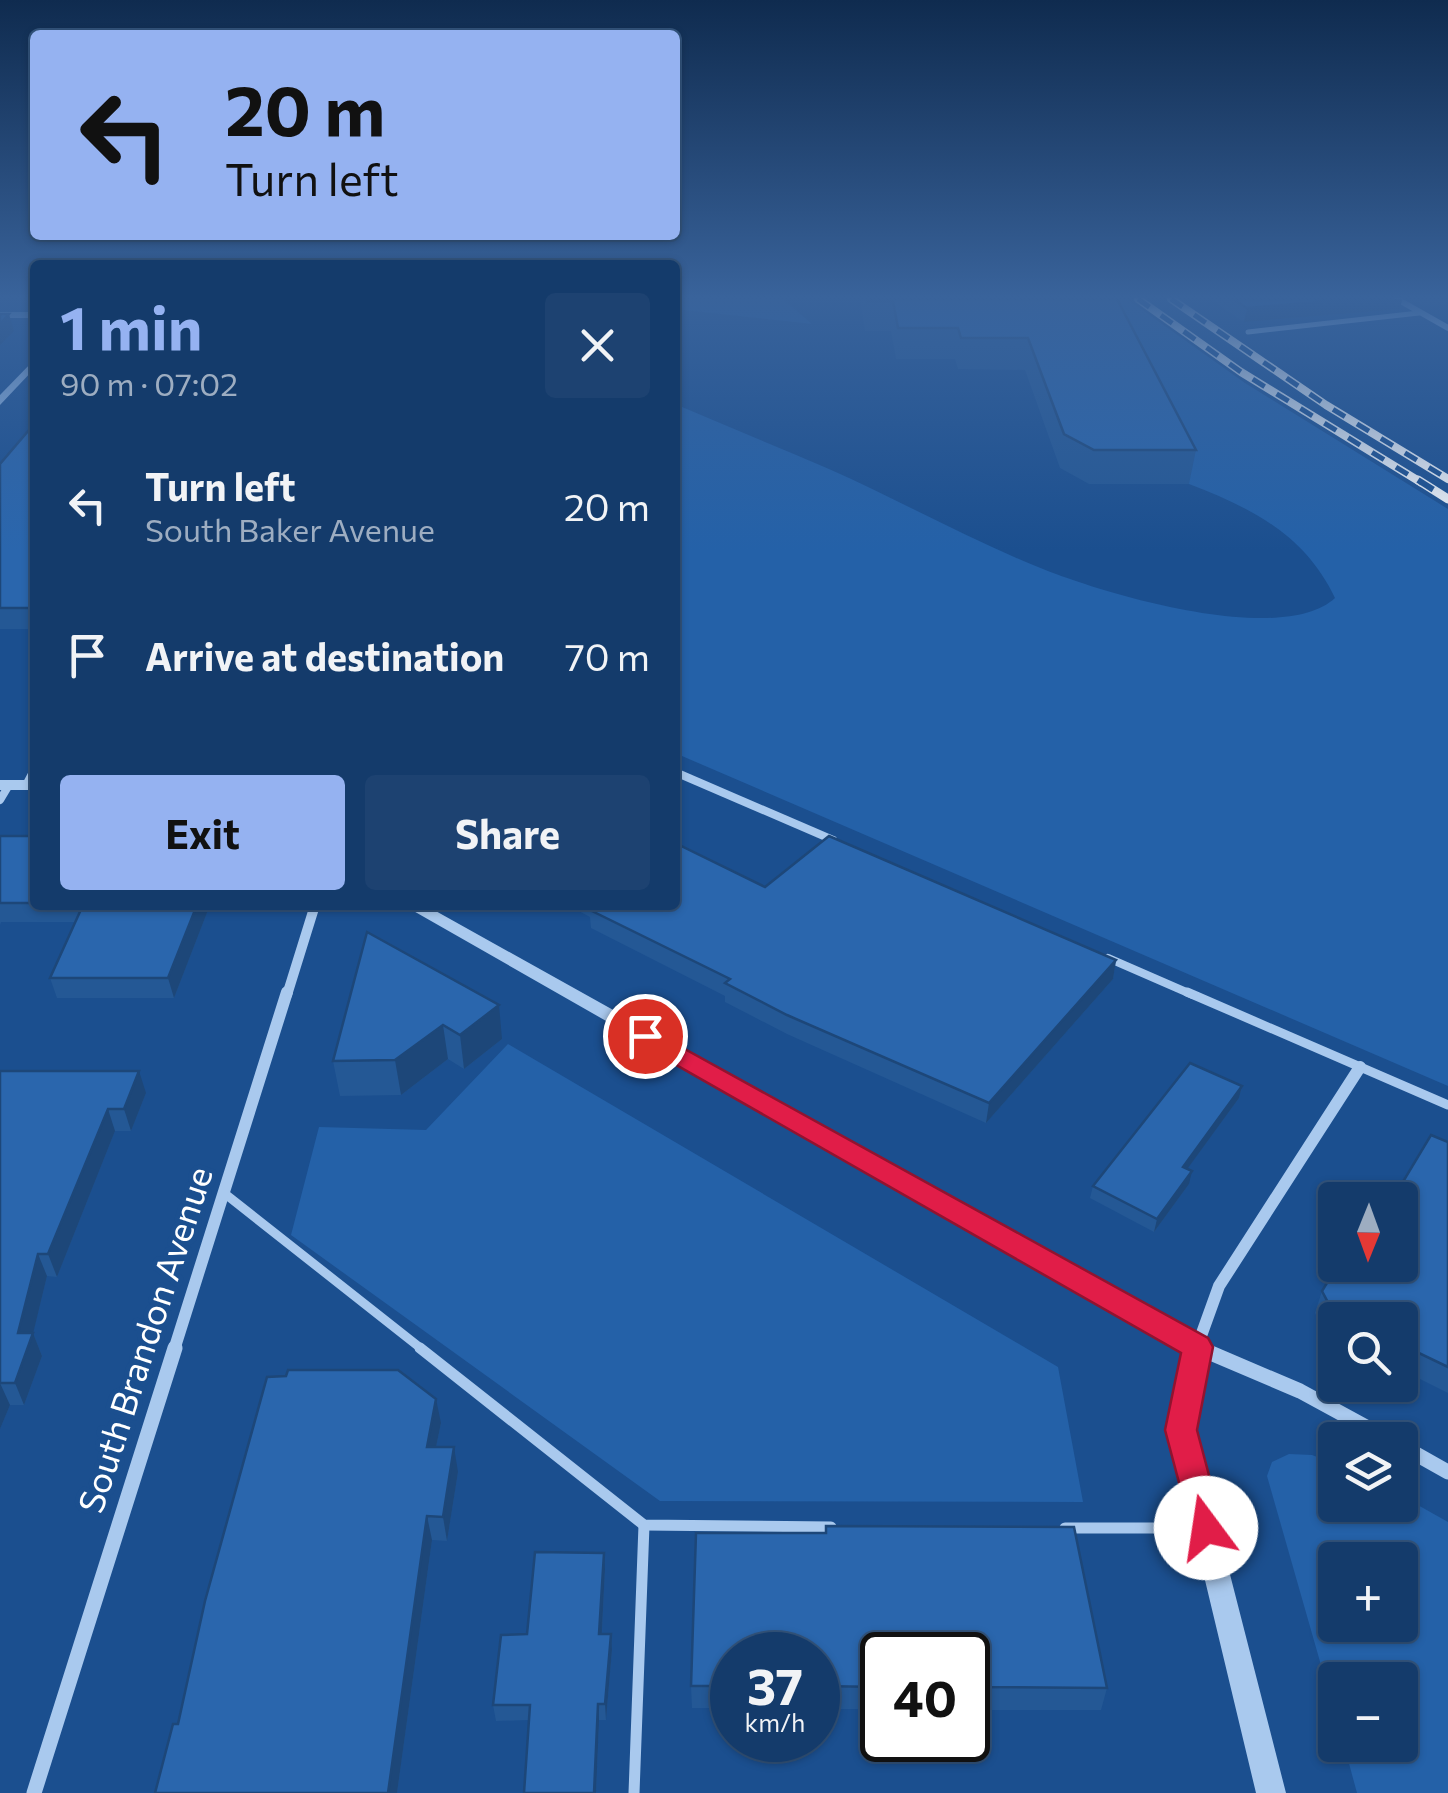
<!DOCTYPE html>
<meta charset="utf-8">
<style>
:root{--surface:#143b6b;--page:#1d4271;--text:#f1f3f6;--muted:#9dadc1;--line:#33557e;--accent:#95b2f1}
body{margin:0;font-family:Commissioner,sans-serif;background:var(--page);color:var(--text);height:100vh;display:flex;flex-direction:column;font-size:38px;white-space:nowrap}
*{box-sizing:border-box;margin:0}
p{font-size:32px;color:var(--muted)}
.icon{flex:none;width:55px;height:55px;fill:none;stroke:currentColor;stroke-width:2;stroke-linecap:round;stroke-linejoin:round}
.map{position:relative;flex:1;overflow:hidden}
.panel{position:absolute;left:30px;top:260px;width:650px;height:650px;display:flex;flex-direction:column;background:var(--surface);border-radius:10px;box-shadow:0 2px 8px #0004,0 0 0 2px var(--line)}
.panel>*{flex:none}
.guide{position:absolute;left:30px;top:30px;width:650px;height:210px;border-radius:10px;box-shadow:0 2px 8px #0004,0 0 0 2px var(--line);background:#95b2f1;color:#111;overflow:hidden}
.needle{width:65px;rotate:181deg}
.buttons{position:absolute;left:1318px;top:1182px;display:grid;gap:20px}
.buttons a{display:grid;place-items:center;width:100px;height:100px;border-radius:10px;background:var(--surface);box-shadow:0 2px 8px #0004,0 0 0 2px var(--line);font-size:50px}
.speed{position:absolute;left:710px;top:1632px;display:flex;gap:20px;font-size:50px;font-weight:700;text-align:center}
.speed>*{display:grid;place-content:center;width:130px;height:130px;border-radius:50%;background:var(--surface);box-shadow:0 2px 8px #0004,0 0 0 2px var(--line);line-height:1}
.speed small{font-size:25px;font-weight:400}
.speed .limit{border:5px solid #111;border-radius:15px;background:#fff;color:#111}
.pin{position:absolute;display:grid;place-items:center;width:85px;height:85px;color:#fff;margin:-42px;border:5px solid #fff;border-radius:50%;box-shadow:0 2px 10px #0007}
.me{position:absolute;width:110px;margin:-55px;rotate:346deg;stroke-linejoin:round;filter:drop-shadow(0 0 8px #0008)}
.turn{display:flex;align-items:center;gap:35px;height:210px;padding:0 30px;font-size:45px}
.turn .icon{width:130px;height:130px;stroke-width:2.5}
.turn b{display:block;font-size:70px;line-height:85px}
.round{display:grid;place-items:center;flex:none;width:105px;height:105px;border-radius:10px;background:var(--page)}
.overview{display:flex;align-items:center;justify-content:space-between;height:170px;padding:0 30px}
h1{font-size:60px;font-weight:700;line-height:75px;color:var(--accent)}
.button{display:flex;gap:20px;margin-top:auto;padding:20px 30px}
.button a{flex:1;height:115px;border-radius:10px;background:var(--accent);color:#111;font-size:40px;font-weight:700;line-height:115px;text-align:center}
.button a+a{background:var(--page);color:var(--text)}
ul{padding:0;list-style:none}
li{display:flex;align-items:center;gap:30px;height:150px;padding:0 30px}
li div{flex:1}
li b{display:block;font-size:38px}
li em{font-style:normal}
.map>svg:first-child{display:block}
</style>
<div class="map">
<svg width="1448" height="1793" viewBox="0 0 1448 1793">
<rect width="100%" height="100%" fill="#1b4f8f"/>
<g fill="#2461a8" fill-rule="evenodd">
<path d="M 675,299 L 783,299 L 812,324 L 675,309 Z"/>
<path d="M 1098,299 L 1127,299 L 1245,383 L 1448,509 L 1448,1086 L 675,753 L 675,404 C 726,426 778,447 829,469 C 901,501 970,540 1043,569 C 1105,594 1282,647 1335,598 C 1305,535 1252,508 1189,484 Z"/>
<path d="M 508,1044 L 1058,1367 L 1083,1502 L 660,1501 L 291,1235 L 319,1127 L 426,1130 Z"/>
<path d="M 1289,1454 L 1312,1455 L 1335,1464 L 1335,1505 L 1400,1505 L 1400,1495 L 1448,1522 L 1448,1793 L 1357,1793 L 1344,1745 L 1400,1745 L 1400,1680 L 1335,1680 L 1335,1714 L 1267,1476 L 1272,1462 ZM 1400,1560 L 1400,1625 L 1335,1625 L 1335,1560 Z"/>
</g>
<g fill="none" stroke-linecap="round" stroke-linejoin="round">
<path stroke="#a9c9ee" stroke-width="5" d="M 1248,332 L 1419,313"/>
<g stroke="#a9c9ee" stroke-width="8">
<path d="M 675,772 L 833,840"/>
<path d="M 26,785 L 35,768"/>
<path d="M 0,800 L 9,785"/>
<path d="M 1108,958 L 1193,995"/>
</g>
<g stroke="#a9c9ee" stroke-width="9">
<path d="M 1187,992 L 1448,1105"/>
<path d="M 224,1193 L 423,1350"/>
</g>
<g stroke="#a9c9ee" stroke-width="11">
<path d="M 420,1348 L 644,1525 L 831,1527"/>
<path d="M 1065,1528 L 1201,1528"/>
<path d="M 634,1793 L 644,1525"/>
</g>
<g stroke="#a9c9ee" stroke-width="6">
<path d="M 1397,299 L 1448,328"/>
<path d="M 0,315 L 35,315"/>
</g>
<path stroke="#a9c9ee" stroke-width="10" d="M 287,995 L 315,905"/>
<g stroke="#a9c9ee" stroke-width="12">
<path d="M 174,1350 L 287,992"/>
<path d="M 1204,1350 L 1197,1347 L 1219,1286 L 1360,1067"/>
</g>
<g stroke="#a9c9ee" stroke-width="15">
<path d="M 1199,1348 L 1300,1391 L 1390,1440"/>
<path d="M 1400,1445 L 1448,1472"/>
<path d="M 34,1793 L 175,1348"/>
</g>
<g fill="#a9c9ee" fill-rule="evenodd">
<path d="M 35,359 L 35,368 L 0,405 L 0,395 Z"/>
<rect x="0" y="780" width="35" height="10"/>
<path d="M 403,905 L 425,905 L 1205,1340 L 1209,1347 L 1193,1430 L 1286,1793 L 1256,1793 L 1169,1430 L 1184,1351 Z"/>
</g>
<defs>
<g id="rail-far1">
<path d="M 1138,299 L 1241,372 L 1422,483"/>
<path d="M 1171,299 L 1326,405 L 1448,479"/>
</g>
<path id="rail" d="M 1418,480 L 1448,499"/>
</defs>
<use href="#rail-far1" stroke="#fff" stroke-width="8"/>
<use href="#rail" stroke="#fff" stroke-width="9"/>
<use href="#rail-far1" stroke="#1b4f8f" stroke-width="5" stroke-dasharray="14" stroke-linecap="butt"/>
<use href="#rail" stroke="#1b4f8f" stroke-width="6" stroke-dasharray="18" stroke-linecap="butt"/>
</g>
<g fill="#245895">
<path d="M 860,299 L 1117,299 L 1196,450 L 1189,484 L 1089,484 L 1060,468 L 1025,370 L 958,369 L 955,359 L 896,359 L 891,331 L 865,331 Z"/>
<path d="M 1210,299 L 1402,299 L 1400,309 L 1244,322 Z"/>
<path d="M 1410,299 L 1448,299 L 1448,305 L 1424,306 Z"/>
<path d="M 35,423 L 35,629 L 0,629 L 0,464 Z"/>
<path d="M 0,836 L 35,836 L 35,905 L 210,905 L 174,998 L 57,998 L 50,978 L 75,922 L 1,922 L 0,925 Z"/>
<path d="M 765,887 L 1116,960 L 1113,979 L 986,1123 L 787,1034 L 725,1002 L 725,996 L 591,928 L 590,917 L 568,905 L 675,905 Z"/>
<path d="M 367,932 L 502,1039 L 464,1069 L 448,1059 L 401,1095 L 340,1096 L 333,1061 Z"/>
<path d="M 0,1071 L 146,1093 L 131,1131 L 115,1131 L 57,1277 L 47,1276 L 33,1333 L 42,1356 L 24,1405 L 10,1405 L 0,1429 Z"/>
<path d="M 1242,1086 L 1239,1098 L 1187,1169 L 1189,1184 L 1154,1232 L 1090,1198 L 1093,1186 Z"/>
<path d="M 1448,1142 L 1448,1393 L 1400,1369 L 1400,1320 L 1335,1320 L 1335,1337 L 1325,1332 L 1315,1313 L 1322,1291 L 1400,1265 Z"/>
<path d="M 441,1423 L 436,1447 L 458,1472 L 447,1541 L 432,1540 L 397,1793 L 155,1793 L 178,1724 Z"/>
<path d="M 826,1526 L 1107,1688 L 1101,1710 L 968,1710 L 968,1655 L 882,1655 L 882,1709 L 818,1709 L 818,1655 L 732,1655 L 732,1708 L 692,1708 L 691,1686 L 825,1533 Z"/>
<path d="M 605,1569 L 602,1634 L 611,1634 L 612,1650 L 606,1720 L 599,1720 L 596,1793 L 524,1793 L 529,1720 L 496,1721 L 493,1705 L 527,1634 Z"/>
</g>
<g fill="#1d4779">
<path d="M 1353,299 L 1402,299 L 1400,309 L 1244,322 L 1247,308 Z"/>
<path d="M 9,314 L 14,331 L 0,345 L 0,324 Z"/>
<path d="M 197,905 L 210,905 L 174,998 L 168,978 Z"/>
<path d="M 1116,960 L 1113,979 L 986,1123 L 989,1103 Z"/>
<path d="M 499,1005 L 502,1039 L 464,1069 L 460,1035 Z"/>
<path d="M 443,1025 L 448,1059 L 401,1095 L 395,1060 Z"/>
<path d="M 139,1071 L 146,1093 L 131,1131 L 124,1109 Z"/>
<path d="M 1242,1086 L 1239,1098 L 1180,1179 L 1183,1167 Z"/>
<path d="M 108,1109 L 115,1131 L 57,1277 L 48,1254 Z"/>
<path d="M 1192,1171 L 1189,1184 L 1154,1232 L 1157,1219 Z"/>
<path d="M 38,1254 L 47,1276 L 32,1338 L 33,1333 L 42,1356 L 24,1405 L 15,1383 L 18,1333 Z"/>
<path d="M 0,1383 L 10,1405 L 0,1429 Z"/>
<path d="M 436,1399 L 441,1423 L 431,1471 L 427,1447 Z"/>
<path d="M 454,1447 L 458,1472 L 447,1541 L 443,1517 Z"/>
<path d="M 427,1516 L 432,1540 L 397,1793 L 388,1793 Z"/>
<path d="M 604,1553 L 605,1569 L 601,1650 L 599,1634 Z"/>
<path d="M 611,1634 L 612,1650 L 606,1720 L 605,1704 Z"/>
<path d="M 598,1704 L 599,1720 L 596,1793 L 594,1793 Z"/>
</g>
<g fill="#2a66ad" stroke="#1d4779" stroke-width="2.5">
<path d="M 867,299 L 1117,299 L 1196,450 L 1094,450 L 1064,434 L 1028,338 L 961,338 L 958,328 L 898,328 L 893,301 L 867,301 Z"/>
<path d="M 1233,299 L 1353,299 L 1247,308 Z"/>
<path d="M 0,314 L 9,314 L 0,324 Z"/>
<path d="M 35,423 L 35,608 L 0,608 L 0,464 Z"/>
<rect x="0" y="836" width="35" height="67"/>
<path d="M 829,836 L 1116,960 L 989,1103 L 787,1015 L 725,983 L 730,979 L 590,910 L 596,905 L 675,905 L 675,843 L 765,887 Z"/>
<path d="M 83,905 L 197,905 L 168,978 L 50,978 Z"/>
<path d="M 367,932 L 499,1005 L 460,1035 L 443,1025 L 395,1060 L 333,1061 Z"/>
<path d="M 1190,1063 L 1242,1086 L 1183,1167 L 1192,1171 L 1157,1219 L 1093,1186 Z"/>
<path d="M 0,1071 L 139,1071 L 124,1109 L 108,1109 L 48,1254 L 38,1254 L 18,1333 L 33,1333 L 15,1383 L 0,1383 Z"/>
<path d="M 1431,1135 L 1448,1142 L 1448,1367 L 1400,1344 L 1400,1320 L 1352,1320 L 1332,1310 L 1322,1291 L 1338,1265 L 1400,1265 L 1400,1200 L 1392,1200 Z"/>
<path d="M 288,1370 L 398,1370 L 436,1399 L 427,1447 L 454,1447 L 443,1517 L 427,1516 L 388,1793 L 155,1793 L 173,1724 L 178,1724 L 205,1601 L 267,1377 L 286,1376 Z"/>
<path d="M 826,1526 L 1074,1527 L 1107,1688 L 968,1687 L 968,1655 L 882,1655 L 882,1687 L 818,1686 L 818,1655 L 732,1655 L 732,1686 L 691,1686 L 696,1533 L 826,1533 Z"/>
<path d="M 535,1552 L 604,1553 L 599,1634 L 611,1634 L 605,1704 L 598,1704 L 594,1793 L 524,1793 L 530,1705 L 493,1705 L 501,1635 L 527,1634 Z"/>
</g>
<linearGradient id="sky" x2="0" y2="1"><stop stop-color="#0f2b4f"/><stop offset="0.54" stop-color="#39639b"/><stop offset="1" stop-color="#39639b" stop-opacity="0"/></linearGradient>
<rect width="1448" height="550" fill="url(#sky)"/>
<path fill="#e11d48" stroke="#92132f" stroke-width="2.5" d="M 645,1027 L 1208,1338 L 1213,1347 L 1197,1430 L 1223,1528 L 1218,1539 L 1206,1543 L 1194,1539 L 1165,1430 L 1181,1353 L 636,1042 L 633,1036 Z"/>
<g text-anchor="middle" stroke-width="10" stroke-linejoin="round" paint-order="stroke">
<g font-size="35" fill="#fff" stroke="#1b4f8f">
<text transform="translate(146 1340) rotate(-72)" y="12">South Brandon Avenue</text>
</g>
</g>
</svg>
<div class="buttons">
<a><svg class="needle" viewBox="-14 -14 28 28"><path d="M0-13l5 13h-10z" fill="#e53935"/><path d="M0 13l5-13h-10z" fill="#9dadc1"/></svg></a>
<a><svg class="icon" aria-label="search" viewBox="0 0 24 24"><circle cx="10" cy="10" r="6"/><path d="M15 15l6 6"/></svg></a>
<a><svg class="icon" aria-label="layers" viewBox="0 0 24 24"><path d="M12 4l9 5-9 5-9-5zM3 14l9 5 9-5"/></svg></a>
<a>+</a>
<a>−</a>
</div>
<div class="speed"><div>37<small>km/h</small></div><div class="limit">40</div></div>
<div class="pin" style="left:645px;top:1036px;background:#d93025"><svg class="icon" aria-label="arrive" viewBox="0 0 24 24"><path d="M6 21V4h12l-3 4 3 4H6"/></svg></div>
<svg class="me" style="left:1206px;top:1528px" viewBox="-20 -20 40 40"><circle r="19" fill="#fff"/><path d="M0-13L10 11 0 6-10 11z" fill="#e11d48"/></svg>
<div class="guide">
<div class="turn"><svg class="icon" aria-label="left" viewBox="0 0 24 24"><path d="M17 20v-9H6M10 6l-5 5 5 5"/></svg><div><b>20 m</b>Turn left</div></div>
</div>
<section class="panel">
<div class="overview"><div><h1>1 min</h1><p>90 m · 07:02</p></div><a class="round"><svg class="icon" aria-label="close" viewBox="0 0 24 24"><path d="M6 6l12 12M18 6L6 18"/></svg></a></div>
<ul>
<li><svg class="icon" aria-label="left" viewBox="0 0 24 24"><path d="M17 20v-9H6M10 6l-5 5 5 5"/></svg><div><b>Turn left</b><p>South Baker Avenue</p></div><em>20 m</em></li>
<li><svg class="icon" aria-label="arrive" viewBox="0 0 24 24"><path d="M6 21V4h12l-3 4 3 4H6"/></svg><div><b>Arrive at destination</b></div><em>70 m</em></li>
</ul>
<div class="button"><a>Exit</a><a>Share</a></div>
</section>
</div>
